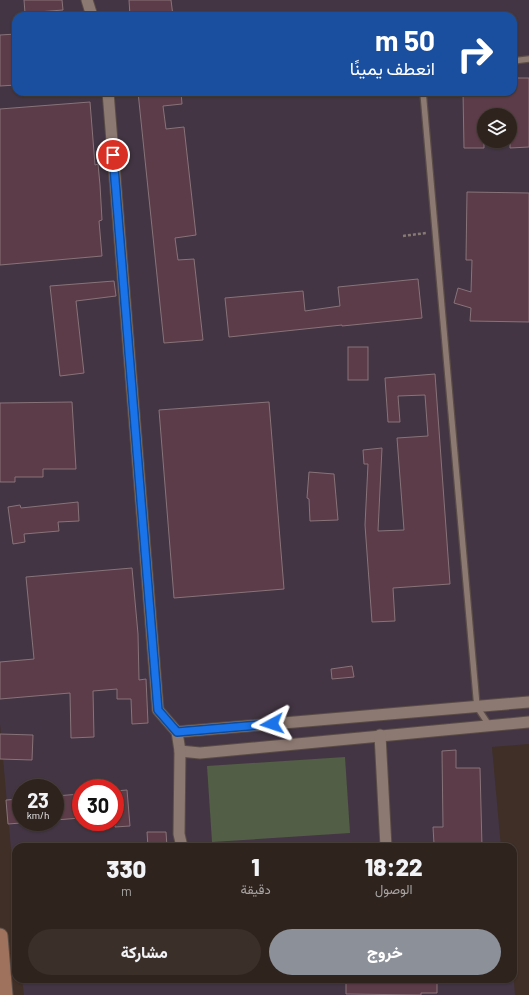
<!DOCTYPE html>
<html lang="ar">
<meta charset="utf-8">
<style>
:root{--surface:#2f231d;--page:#3b2f2a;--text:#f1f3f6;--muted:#a7a4a4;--line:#4a403b;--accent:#8c9099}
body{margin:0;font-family:Barlow,Vazirmatn,sans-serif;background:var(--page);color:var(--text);direction:rtl;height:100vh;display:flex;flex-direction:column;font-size:15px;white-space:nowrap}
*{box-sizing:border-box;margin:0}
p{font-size:13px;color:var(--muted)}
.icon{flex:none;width:22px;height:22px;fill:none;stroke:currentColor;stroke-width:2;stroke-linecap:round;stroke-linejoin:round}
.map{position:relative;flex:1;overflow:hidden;direction:ltr}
.drawer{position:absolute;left:12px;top:843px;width:505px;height:140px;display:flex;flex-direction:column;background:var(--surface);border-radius:12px;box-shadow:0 1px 3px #0004,0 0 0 1px var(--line);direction:rtl}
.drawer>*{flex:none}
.banner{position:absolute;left:12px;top:12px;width:505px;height:84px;border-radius:12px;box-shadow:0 1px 3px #0004,0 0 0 1px var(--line);direction:rtl;background:#1a4fa0;color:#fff;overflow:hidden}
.fabs{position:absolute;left:477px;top:108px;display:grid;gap:8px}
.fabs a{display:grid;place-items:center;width:40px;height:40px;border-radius:50%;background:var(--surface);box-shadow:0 1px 3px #0004,0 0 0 1px var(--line);font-size:20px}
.speed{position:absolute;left:12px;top:779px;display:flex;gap:8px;font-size:20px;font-weight:700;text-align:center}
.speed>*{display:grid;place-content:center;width:52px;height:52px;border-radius:50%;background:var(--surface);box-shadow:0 1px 3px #0004,0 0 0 1px var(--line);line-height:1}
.speed small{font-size:10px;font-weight:400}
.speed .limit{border:6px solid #d22;background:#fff;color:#111}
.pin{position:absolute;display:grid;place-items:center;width:34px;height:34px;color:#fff;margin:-17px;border:2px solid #fff;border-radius:50%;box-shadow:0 1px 4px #0007}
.me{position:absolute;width:44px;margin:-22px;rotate:265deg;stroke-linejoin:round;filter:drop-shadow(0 0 3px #0008)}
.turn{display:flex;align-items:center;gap:14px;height:84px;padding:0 16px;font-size:18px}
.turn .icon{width:52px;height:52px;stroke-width:2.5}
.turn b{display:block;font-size:28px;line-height:34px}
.eta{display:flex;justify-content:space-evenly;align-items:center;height:68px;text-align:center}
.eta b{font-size:24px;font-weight:800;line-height:28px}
.cta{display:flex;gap:8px;margin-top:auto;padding:8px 16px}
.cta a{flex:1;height:46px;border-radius:24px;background:var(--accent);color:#fff;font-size:16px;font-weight:800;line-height:46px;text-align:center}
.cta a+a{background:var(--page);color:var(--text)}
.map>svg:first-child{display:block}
</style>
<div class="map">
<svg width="529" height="995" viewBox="0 0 529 995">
<rect width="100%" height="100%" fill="#3f2f27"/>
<g fill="#433543" fill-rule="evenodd">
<path d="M 0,0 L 529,0 L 529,744 L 492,747 L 501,847 L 16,847 L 16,906 L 0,724 ZM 16,16 L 513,16 L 513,92 L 16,92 ZM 484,115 L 510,115 L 510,141 L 484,141 ZM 21,788 L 55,788 L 55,822 L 21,822 ZM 81,788 L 115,788 L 115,822 L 81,822 Z"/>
<path d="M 513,970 L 515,995 L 24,995 L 22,979 L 513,979 Z"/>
</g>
<path fill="#525e46" d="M 345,757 L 350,833 L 212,842 L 207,766 Z"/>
<g fill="#5c3c48" stroke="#88737a">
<path d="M 24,0 L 62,0 L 63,10 L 25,13 Z"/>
<path d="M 129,0 L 171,0 L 173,16 L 130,16 Z"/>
<path d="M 16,34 L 16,85 L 0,86 L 0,35 Z"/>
<path d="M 513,78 L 529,78 L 529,147 L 510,148 L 510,115 L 484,115 L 484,148 L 464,148 L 463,92 L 513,92 Z"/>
<path d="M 138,92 L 181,92 L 182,104 L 163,106 L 166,129 L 184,127 L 196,235 L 175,238 L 178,260 L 194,259 L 203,340 L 164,343 Z"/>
<path d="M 90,102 L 95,165 L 98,164 L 100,185 L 102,220 L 99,221 L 102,256 L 0,265 L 0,109 Z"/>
<path d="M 467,192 L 529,193 L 529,322 L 470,321 L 471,308 L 454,303 L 458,288 L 471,292 L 472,260 L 466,260 Z"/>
<path d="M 418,279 L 422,318 L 342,326 L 342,325 L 229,337 L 225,298 L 303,291 L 305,311 L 340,306 L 338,287 Z"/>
<path d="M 114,281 L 116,296 L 76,301 L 84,373 L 60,376 L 50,286 Z"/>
<rect x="348" y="347" width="20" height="33"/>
<path d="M 435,374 L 450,584 L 393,588 L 395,621 L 372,622 L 365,525 L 368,464 L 364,464 L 363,450 L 382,448 L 378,531 L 404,530 L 397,438 L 428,436 L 425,395 L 398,396 L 400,422 L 388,422 L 385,378 Z"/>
<path d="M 72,402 L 76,469 L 43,469 L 43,477 L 15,477 L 15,482 L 0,482 L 0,403 Z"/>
<path d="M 269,402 L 284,589 L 174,598 L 159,410 Z"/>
<path d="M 309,472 L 334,474 L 338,520 L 310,521 L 309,499 L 307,498 Z"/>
<path d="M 78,502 L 79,521 L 58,522 L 59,531 L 24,534 L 25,542 L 13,544 L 8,507 L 20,505 L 21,508 Z"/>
<path d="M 132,568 L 138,634 L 139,680 L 146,679 L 148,723 L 132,724 L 131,699 L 117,699 L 117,689 L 93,691 L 94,737 L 71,738 L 70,693 L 0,699 L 0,662 L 34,659 L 26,577 Z"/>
<path d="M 352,666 L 354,677 L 332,679 L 331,669 Z"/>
<path d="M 0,734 L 33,735 L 32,760 L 0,759 Z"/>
<path d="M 456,750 L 456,768 L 480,768 L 482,847 L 464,847 L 464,844 L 434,844 L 433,827 L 443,827 L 442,751 Z"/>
<path d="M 127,790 L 130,826 L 115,827 L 115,791 Z"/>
<path d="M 81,794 L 81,818 L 55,820 L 55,796 Z"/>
<path d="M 21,799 L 21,823 L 8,824 L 6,800 Z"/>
<path d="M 147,832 L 166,832 L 167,847 L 148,847 Z"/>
<path d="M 346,979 L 437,979 L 437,993 L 421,993 L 421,995 L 346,994 Z"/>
</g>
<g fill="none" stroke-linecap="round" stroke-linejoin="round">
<defs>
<g id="lane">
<path d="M 513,61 L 529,59"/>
<path d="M 423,92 L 477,707 L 489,725"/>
</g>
<g id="street">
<path d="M 87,0 L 92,16"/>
<path d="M 108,92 L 158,710 L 177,732"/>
<path d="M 529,702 L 177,732 L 180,751 L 200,753 L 529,722"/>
<path d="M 380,735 L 386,847"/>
<path d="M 180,751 L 179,834 L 182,847"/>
</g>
<path id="secondary" d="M 0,936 L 5,995"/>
</defs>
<use href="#lane" stroke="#5a4c46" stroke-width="8"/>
<use href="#street" stroke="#5a4c46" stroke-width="13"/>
<use href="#secondary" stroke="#5a4c46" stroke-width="17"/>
<path stroke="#877973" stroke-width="2.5" stroke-dasharray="3 2" stroke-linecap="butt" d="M 403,236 L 426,233"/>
<use href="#lane" stroke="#8c7971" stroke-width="5.5"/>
<use href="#street" stroke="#8c7971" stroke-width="11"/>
<use href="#secondary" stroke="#9e725c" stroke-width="15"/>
</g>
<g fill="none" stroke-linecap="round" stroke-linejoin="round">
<defs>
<path id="route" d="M 113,155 L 158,710 L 177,732 L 272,724"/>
</defs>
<use href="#route" stroke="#114b97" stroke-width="10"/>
<use href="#route" stroke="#1a73e8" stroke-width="7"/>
</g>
</svg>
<div class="fabs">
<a><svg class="icon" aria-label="layers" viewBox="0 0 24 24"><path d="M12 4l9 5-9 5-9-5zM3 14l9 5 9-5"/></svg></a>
</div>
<div class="speed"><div>23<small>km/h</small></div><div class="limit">30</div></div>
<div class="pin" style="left:113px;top:155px;background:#d93025"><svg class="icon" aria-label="arrive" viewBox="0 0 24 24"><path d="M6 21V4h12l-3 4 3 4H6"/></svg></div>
<svg class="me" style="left:272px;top:724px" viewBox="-20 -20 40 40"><path d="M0-17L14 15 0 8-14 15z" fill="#1a73e8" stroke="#fff" stroke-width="4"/></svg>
<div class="banner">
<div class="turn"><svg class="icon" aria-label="right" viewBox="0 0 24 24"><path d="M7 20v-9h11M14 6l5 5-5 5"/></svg><div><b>50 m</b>انعطف يمينًا</div></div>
</div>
<section class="drawer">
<div class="eta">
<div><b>18:22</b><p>الوصول</p></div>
<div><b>1</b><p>دقيقة</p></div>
<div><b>330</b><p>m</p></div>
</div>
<div class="cta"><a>خروج</a><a>مشاركة</a></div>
</section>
</div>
